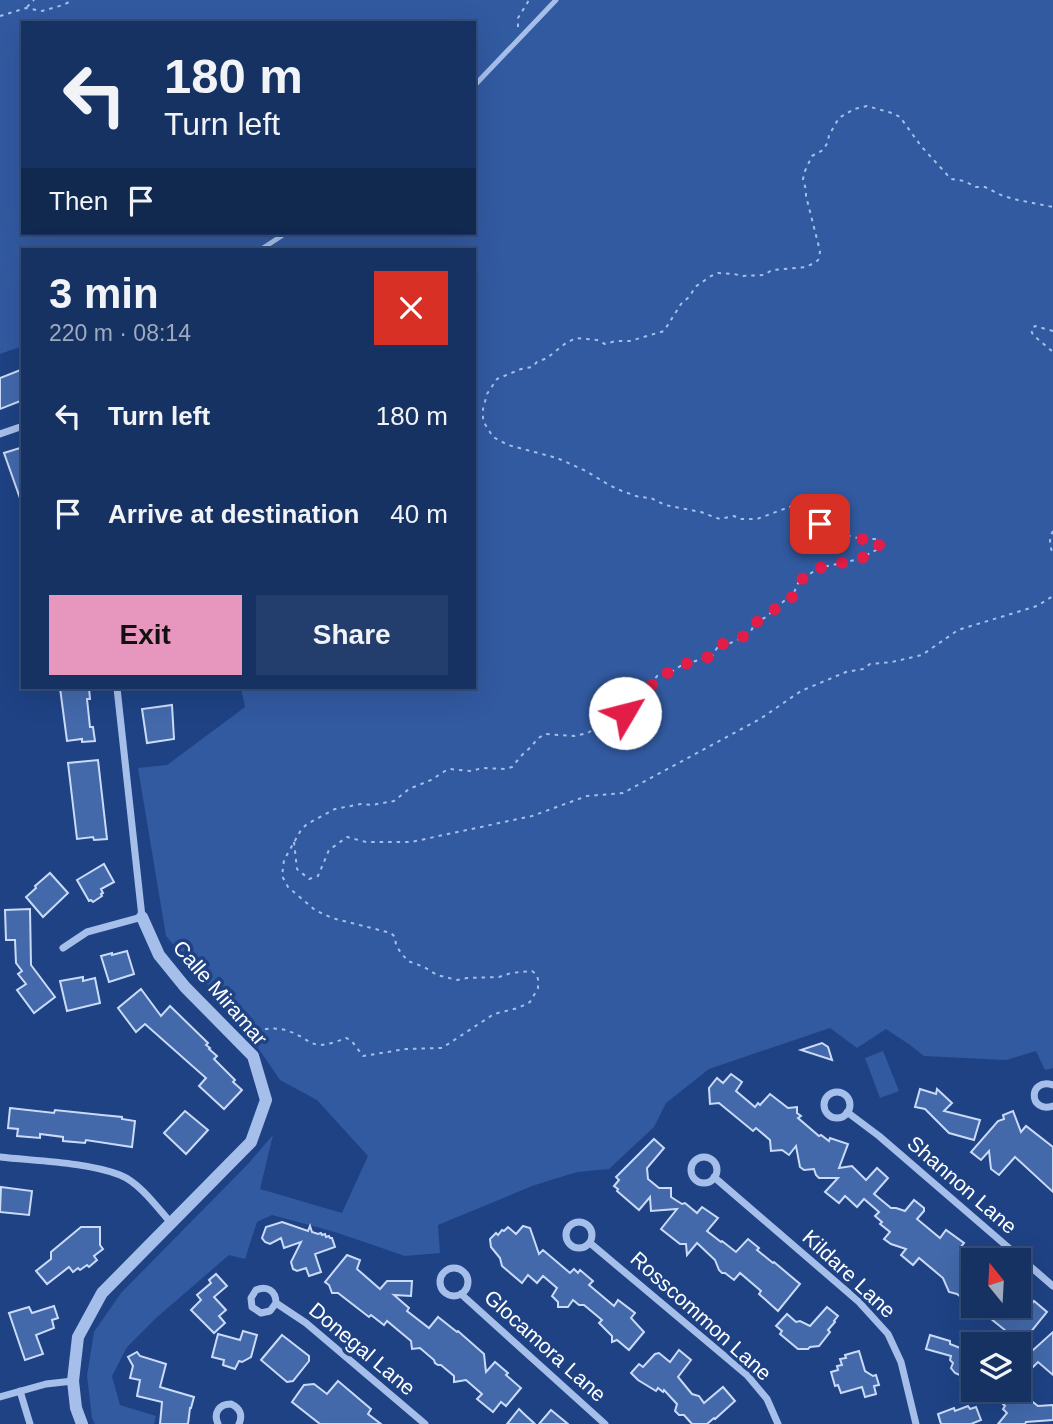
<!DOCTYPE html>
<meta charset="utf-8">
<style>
:root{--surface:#163263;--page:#233e6c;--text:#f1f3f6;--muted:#9eaabe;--line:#354d78;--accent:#e797bd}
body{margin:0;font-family:Helvetica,sans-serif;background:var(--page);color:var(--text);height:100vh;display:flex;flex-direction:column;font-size:26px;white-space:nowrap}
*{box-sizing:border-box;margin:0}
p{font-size:23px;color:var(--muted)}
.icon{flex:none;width:38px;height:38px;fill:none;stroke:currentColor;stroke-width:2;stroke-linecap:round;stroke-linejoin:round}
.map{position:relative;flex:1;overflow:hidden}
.details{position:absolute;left:21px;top:248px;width:455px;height:441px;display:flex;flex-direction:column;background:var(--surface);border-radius:0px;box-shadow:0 7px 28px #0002,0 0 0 2px var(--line)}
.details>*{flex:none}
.top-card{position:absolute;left:21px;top:21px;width:455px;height:214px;border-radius:0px;box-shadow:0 7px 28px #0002,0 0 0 2px var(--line);background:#163263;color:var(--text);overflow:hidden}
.needle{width:46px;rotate:342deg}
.controls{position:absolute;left:961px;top:1248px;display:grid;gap:14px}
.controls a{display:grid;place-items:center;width:70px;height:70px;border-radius:0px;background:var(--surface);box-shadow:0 7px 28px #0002,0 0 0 2px var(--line);font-size:35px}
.pin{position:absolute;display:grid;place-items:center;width:60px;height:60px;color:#fff;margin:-30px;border-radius:14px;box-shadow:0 4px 10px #0006}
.me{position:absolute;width:77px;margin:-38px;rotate:53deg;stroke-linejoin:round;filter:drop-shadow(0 0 5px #0008)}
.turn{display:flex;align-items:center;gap:24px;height:147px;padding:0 28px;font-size:32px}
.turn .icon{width:91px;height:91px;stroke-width:2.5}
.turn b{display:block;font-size:49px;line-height:60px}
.then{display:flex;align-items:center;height:66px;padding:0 28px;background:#0003;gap:14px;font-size:26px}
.round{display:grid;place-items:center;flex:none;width:74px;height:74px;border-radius:0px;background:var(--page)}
.summary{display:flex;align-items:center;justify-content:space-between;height:119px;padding:0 28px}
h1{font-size:42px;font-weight:600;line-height:52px}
.cta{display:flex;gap:14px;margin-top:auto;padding:14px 28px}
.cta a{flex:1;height:80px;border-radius:0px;background:var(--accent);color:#111;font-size:28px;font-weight:600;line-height:80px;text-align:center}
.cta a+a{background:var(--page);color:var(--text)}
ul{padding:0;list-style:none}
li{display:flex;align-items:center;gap:21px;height:98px;padding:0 28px}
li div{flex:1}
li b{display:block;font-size:26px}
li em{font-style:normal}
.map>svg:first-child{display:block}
</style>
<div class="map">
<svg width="1053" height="1424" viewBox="0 0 1053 1424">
<rect width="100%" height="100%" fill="#1e4284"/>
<g fill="#325aa1" fill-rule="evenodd">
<path d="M 0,0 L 1053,0 L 1053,1068 L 1045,1070 L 1036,1051 L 1006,1060 L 924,1056 L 910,1045 L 886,1029 L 857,1048 L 830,1028 L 709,1069 L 666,1103 L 654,1127 L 609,1169 L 577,1172 L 532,1186 L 438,1225 L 440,1253 L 405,1256 L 335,1232 L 272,1215 L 257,1222 L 245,1259 L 229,1255 L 156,1318 L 127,1347 L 112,1376 L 120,1405 L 156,1416 L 154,1424 L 95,1424 L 92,1418 L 87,1376 L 94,1332 L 121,1293 L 248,1164 L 273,1135 L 260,1189 L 342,1213 L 368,1156 L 317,1100 L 280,1080 L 245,1029 L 166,936 L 138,768 L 167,765 L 245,707 L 241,688 L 474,688 L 474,250 L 23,250 L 23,346 L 0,354 ZM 23,23 L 474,23 L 474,233 L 23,233 Z"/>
<path d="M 883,1051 L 899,1091 L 880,1098 L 865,1058 Z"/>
</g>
<g fill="#4369ab" stroke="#cadbf7" stroke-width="2">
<path d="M 23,369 L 23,400 L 0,409 L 0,378 Z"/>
<path d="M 23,447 L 23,501 L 21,501 L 4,453 Z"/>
<path d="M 60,688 L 89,688 L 90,699 L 87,699 L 90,727 L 93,727 L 95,741 L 82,742 L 82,739 L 67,741 Z"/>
<path d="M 172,705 L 174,739 L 147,743 L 142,709 Z"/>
<path d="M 98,760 L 107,839 L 94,840 L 93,837 L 77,839 L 68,763 Z"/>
<path d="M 104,864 L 114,882 L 101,889 L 103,893 L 101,894 L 102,896 L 93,902 L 91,900 L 89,901 L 77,880 Z"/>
<path d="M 50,873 L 68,893 L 43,917 L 26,897 L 36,888 L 35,886 Z"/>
<path d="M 30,909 L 31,965 L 55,997 L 34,1013 L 17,990 L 26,984 L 18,974 L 22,971 L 16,963 L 15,940 L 6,940 L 5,910 Z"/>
<path d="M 127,951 L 134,974 L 109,982 L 101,956 L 112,953 L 112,955 Z"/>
<path d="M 83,977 L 83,981 L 95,978 L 100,1003 L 67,1011 L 60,981 Z"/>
<path d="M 141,989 L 161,1016 L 170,1006 L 208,1043 L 206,1045 L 210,1048 L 209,1049 L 217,1056 L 214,1059 L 235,1080 L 233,1082 L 242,1090 L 224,1109 L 199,1086 L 206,1078 L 145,1024 L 136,1032 L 118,1008 Z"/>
<path d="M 822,1043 L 828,1047 L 832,1060 L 801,1050 Z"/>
<path d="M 731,1074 L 742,1082 L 736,1091 L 755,1107 L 758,1103 L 760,1105 L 770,1094 L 788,1108 L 797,1107 L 797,1113 L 801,1116 L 798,1118 L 819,1136 L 821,1135 L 829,1141 L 830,1138 L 848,1144 L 839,1168 L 852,1166 L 866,1180 L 877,1168 L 888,1178 L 874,1194 L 891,1208 L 896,1208 L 905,1211 L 914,1200 L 924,1208 L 924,1211 L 917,1219 L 940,1238 L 946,1230 L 964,1243 L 960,1248 L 973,1259 L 973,1307 L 957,1294 L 949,1292 L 943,1278 L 919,1258 L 913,1265 L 901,1255 L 906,1249 L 891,1244 L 884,1239 L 890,1232 L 880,1224 L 882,1222 L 875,1216 L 879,1212 L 864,1199 L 857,1207 L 845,1196 L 839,1203 L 825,1192 L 838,1178 L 819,1178 L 816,1175 L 814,1169 L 804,1170 L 800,1167 L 796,1146 L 789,1155 L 782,1150 L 771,1151 L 770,1140 L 756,1128 L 753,1131 L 719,1103 L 710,1104 L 709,1088 L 717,1078 L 723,1083 Z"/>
<path d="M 920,1089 L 936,1094 L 937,1089 L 952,1103 L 944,1111 L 980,1120 L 974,1140 L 949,1133 L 925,1109 L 915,1107 Z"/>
<path d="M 10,1108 L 54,1113 L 55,1110 L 102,1115 L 122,1117 L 122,1119 L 135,1121 L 132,1147 L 86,1140 L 85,1143 L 63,1141 L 63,1137 L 40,1134 L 40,1138 L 17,1136 L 18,1129 L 8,1128 Z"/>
<path d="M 185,1111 L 208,1130 L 186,1154 L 164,1133 Z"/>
<path d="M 1013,1111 L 1021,1132 L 1026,1126 L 1053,1147 L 1053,1192 L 1015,1157 L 999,1175 L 991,1169 L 989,1151 L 981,1160 L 971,1152 L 998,1121 L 1004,1119 L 1003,1115 Z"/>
<path d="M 654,1139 L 664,1148 L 647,1168 L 648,1179 L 659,1188 L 671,1188 L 671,1197 L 682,1204 L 685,1203 L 697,1213 L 702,1207 L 718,1218 L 707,1231 L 721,1242 L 722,1241 L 736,1252 L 748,1239 L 759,1248 L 757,1250 L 773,1263 L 774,1262 L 800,1284 L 778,1311 L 759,1294 L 761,1291 L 740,1273 L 734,1280 L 725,1273 L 722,1273 L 719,1270 L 715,1260 L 697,1243 L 687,1255 L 686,1244 L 680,1244 L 661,1229 L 677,1209 L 651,1211 L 650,1197 L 639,1210 L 617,1191 L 618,1189 L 614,1186 L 619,1180 L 616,1177 Z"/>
<path d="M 1,1187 L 32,1191 L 29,1215 L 0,1212 Z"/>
<path d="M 282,1222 L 308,1231 L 310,1226 L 312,1232 L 318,1234 L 321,1233 L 322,1235 L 325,1234 L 326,1237 L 329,1236 L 330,1238 L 332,1238 L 335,1247 L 315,1254 L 321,1272 L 309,1276 L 306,1268 L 297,1271 L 293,1269 L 291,1262 L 301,1242 L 284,1248 L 281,1238 L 270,1244 L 265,1242 L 262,1238 L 266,1227 Z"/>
<path d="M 523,1226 L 530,1228 L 539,1254 L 543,1250 L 570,1273 L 574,1269 L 578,1273 L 580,1270 L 593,1281 L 589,1285 L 614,1306 L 618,1300 L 635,1313 L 631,1318 L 644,1332 L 629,1350 L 617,1340 L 612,1342 L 612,1336 L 599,1323 L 602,1320 L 584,1305 L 579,1305 L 573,1300 L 568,1307 L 558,1307 L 558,1302 L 552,1296 L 557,1288 L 543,1276 L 537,1283 L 528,1275 L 522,1283 L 502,1266 L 500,1258 L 491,1247 L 490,1239 L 496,1233 L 498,1235 L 502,1230 L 504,1231 L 508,1227 L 516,1234 Z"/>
<path d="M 81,1227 L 100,1227 L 100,1245 L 103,1249 L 94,1256 L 97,1260 L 89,1267 L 87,1265 L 80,1270 L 78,1268 L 73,1272 L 69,1267 L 47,1284 L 36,1271 L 51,1259 L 51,1252 Z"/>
<path d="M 347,1255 L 360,1260 L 357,1269 L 380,1289 L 387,1281 L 412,1281 L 411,1296 L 394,1295 L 409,1308 L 407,1311 L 429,1328 L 438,1317 L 457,1332 L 458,1331 L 484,1354 L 486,1372 L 495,1362 L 508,1373 L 506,1375 L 521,1388 L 506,1406 L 501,1402 L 493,1412 L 477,1399 L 482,1394 L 466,1380 L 454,1382 L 454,1376 L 441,1365 L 438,1365 L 435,1363 L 434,1360 L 420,1348 L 412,1349 L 411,1341 L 387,1321 L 384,1325 L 371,1315 L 369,1317 L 338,1293 L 332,1293 L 329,1285 L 325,1282 Z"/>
<path d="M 216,1274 L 227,1286 L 214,1297 L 226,1310 L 219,1316 L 225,1323 L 214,1333 L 191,1310 L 201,1300 L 197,1295 L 211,1283 L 209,1280 Z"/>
<path d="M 1018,1297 L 1029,1307 L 1034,1301 L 1047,1312 L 1021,1344 L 1013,1344 L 1007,1339 L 1006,1331 L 975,1306 L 1018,1306 Z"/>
<path d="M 54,1306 L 58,1318 L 52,1320 L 54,1328 L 36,1335 L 43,1354 L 25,1360 L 9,1313 L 29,1307 L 32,1313 Z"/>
<path d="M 827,1307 L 838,1316 L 834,1321 L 835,1322 L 828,1330 L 830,1332 L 819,1346 L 810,1347 L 808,1349 L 798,1349 L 780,1334 L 782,1331 L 776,1326 L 787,1314 L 796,1322 L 800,1321 L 810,1326 Z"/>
<path d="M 243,1331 L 257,1335 L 251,1357 L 242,1362 L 239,1361 L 235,1369 L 223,1365 L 224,1360 L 212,1357 L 218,1334 L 240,1340 Z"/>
<path d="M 1053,1332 L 1053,1375 L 1038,1362 L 1031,1369 L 1022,1360 Z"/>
<path d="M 282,1335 L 309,1356 L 309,1361 L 293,1381 L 287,1382 L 261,1360 Z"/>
<path d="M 930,1335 L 950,1341 L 950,1344 L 973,1353 L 973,1385 L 960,1380 L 962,1376 L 955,1373 L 951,1368 L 953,1363 L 950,1360 L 951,1356 L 926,1349 Z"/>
<path d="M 679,1350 L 691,1360 L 678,1377 L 692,1394 L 699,1396 L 704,1403 L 723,1387 L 735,1401 L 715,1419 L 714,1418 L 707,1424 L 692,1424 L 684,1415 L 679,1415 L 675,1411 L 677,1404 L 664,1390 L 663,1392 L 658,1388 L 656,1391 L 638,1380 L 631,1373 L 639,1364 L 643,1367 L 655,1354 L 659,1353 L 670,1362 Z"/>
<path d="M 859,1351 L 865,1371 L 873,1376 L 876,1375 L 879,1385 L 874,1386 L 876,1394 L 865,1397 L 862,1387 L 841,1393 L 838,1385 L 835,1386 L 831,1372 L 838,1370 L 837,1366 L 842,1365 L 840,1359 L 846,1358 L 845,1355 Z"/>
<path d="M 137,1352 L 140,1356 L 166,1364 L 160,1387 L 194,1397 L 191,1408 L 190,1408 L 188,1424 L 160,1424 L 162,1402 L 137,1396 L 140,1380 L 130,1378 L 133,1366 L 128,1357 Z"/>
<path d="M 338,1381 L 371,1409 L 368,1414 L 381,1424 L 320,1424 L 292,1402 L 304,1385 L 314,1384 L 327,1394 Z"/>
<path d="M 1011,1390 L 1017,1390 L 1038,1406 L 1053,1405 L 1053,1420 L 1026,1422 L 1025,1424 L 998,1424 L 1007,1413 L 1003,1409 L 1005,1406 L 998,1399 L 1005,1397 Z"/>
<path d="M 968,1406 L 970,1409 L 976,1407 L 981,1420 L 971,1424 L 941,1424 L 938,1414 L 954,1408 L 955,1411 Z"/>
<path d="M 519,1409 L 523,1413 L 535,1424 L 507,1424 Z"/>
<path d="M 551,1410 L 568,1424 L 539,1424 Z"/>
</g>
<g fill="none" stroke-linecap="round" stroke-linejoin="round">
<g stroke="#a6bfea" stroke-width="2" stroke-dasharray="3.5 5" stroke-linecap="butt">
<path d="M 27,7 L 34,0"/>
<path d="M 0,16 L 26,8 L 42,11 L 63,5 L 73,0"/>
<path d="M 518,27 L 518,18 L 529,0"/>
<path d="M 1053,331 L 1035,326 L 1031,330 L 1033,335 L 1053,352"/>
<path d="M 1053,531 C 1049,538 1049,546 1053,553"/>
<path d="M 294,842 L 297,869 L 309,879 L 318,876 L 329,850 L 347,837 L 366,842 L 411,842 L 532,816 L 587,796 L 623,793 L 760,719 L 801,691 L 846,672 L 863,669 L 870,664 L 892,662 L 922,655 L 958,630 L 1037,606 L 1053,596"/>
<path d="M 249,1035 C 269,1025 285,1027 303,1038 C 308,1041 312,1044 319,1045 C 328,1045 338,1041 346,1038 L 351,1040 L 363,1056 L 406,1049 L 442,1048 L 494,1014 L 518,1008 L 530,1002 L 538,988 L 538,979 L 536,974 L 532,971 L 511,973 L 499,977 L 467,978 L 457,980 L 437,975 L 424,967 L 408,961 L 401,953 L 396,945 L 395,937 L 391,933 L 332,918 L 315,910 L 288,887 L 282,876 L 284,860 L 301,830 L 307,824 L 335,809 L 361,804 L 372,805 L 394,801 L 409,789 L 431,780 L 445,771 L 450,769 L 470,771 L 483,768 L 505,769 L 512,767 L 521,756 L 532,746 L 537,739 L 545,734 L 575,736 L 588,733 L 606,719 L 631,711 L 645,704 L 651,696 L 652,683 L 657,676 L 671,672 L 682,665 L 712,656 C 723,637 721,648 735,641 C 741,639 743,635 750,633 L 755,623 L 766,617 L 784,601 L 792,597 L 799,581 L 808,575 L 819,568 L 859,559 L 878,549 L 880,543 L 876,539 L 861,539 L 834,532 L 816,520 L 806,518 L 796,506 L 792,506 L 757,519 L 740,519 L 734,516 L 720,519 L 714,517 L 701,512 L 665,505 L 651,498 L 639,497 L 622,491 L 609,485 L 586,471 L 557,458 L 508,445 L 493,437 L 483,421 L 483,409 L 487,394 L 497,379 L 521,369 L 532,367 L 537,362 L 547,358 L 566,343 L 576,338 L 597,340 L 605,344 L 616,341 L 630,341 L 664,331 L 681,304 L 690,296 L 695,287 L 711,276 L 718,273 L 734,274 L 743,276 L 764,275 L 772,270 L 806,267 L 816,262 L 819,259 L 820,251 L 806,196 L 806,190 L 803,179 L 805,171 L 812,156 L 823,150 L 828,142 L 829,135 L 839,118 L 854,109 L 867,106 L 892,113 L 900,117 L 921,146 L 951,179 L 964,181 L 976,187 L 985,187 L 1003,196 L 1018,200 L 1053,207"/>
</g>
<g stroke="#a6bfea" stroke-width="5">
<path d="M 474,86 L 556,0"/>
<path d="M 260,250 L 286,233"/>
</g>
<g stroke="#a6bfea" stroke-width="7">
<path d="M 0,434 L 23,426"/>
<path d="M 63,948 L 87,932 L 142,917 L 117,688"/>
<path d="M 1053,1085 C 1028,1077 1028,1114 1053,1106"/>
<circle cx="837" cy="1105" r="13"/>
<path d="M 847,1112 L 879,1136 L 1053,1286"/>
<path d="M 0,1157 C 35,1161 87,1162 120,1175 C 140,1183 157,1207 171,1223"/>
<circle cx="704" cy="1170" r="13"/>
<path d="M 714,1177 L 858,1301 L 888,1334 L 901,1362 L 916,1424"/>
<circle cx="579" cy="1235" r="13"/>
<path d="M 590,1243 L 747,1375 L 767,1399 L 778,1424"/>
<circle cx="454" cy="1282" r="14"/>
<path d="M 461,1294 L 605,1424"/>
<path d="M 276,1303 L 270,1311 L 261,1313 L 252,1307 L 251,1298 L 256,1290 C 267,1285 276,1291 276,1303 L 306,1323 L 425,1424"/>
<path d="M 20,1391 L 30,1424"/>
<path d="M 0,1397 L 46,1384 L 73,1381"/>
<path d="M 218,1424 C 213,1413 219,1404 231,1404 C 240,1408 243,1415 239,1424"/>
</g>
<path stroke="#a6bfea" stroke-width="12" d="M 82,1424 L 76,1408 L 73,1381 L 78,1337 L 102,1293 L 251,1142 L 266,1100 L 253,1056 L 185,987 L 159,955 L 142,917"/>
</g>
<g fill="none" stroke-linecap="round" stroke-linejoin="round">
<path stroke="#e11d48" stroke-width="12" stroke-dasharray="0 21.6" d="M 625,713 L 639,708 L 649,700 L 652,692 L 652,683 L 657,676 L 671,672 L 682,665 L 712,656 C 723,637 721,648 735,641 C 741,639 743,635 750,633 L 755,623 L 766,617 L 784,601 L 792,597 L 799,581 L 808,575 L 819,568 L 859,559 L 867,556 L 878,549 L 880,541 C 874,540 869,540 863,539 C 847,536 833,532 820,524"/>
</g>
<g text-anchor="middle" stroke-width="7" stroke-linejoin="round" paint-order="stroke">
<g font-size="21" fill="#fff" stroke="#1e4284">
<text transform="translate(220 993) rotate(49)" y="7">Calle Miramar</text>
<text transform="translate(962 1185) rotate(41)" y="7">Shannon Lane</text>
<text transform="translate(849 1274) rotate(43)" y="7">Kildare Lane</text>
<text transform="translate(701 1316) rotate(42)" y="7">Rosscommon Lane</text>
<text transform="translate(545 1346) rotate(42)" y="7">Glocamora Lane</text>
<text transform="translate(362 1349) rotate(40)" y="7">Donegal Lane</text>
</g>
</g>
</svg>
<div class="controls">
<a><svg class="needle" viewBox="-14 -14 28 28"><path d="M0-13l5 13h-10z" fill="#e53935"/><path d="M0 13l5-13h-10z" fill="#9eaabe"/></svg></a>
<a><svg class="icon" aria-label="layers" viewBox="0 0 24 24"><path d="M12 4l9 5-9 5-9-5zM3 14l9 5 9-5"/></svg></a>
</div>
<div class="pin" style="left:820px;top:524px;background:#d93025"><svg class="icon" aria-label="arrive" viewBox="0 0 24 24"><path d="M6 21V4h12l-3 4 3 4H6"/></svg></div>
<svg class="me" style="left:625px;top:713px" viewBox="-20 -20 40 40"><circle r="19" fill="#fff"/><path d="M0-13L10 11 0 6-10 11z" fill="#e11d48"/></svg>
<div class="top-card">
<div class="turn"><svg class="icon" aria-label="left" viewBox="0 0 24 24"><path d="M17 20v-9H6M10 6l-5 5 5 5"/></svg><div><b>180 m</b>Turn left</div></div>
<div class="then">Then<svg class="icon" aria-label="arrive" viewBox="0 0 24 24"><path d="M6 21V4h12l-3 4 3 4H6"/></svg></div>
</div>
<section class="details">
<div class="summary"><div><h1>3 min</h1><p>220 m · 08:14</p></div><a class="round" style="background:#d93025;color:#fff"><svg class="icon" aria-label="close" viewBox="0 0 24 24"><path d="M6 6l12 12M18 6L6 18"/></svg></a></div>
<ul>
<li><svg class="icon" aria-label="left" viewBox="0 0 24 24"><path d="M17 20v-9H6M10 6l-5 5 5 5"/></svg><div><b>Turn left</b></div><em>180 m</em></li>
<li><svg class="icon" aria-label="arrive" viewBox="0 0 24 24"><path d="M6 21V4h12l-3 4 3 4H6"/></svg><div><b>Arrive at destination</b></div><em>40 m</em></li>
</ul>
<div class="cta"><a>Exit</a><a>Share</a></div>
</section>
</div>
